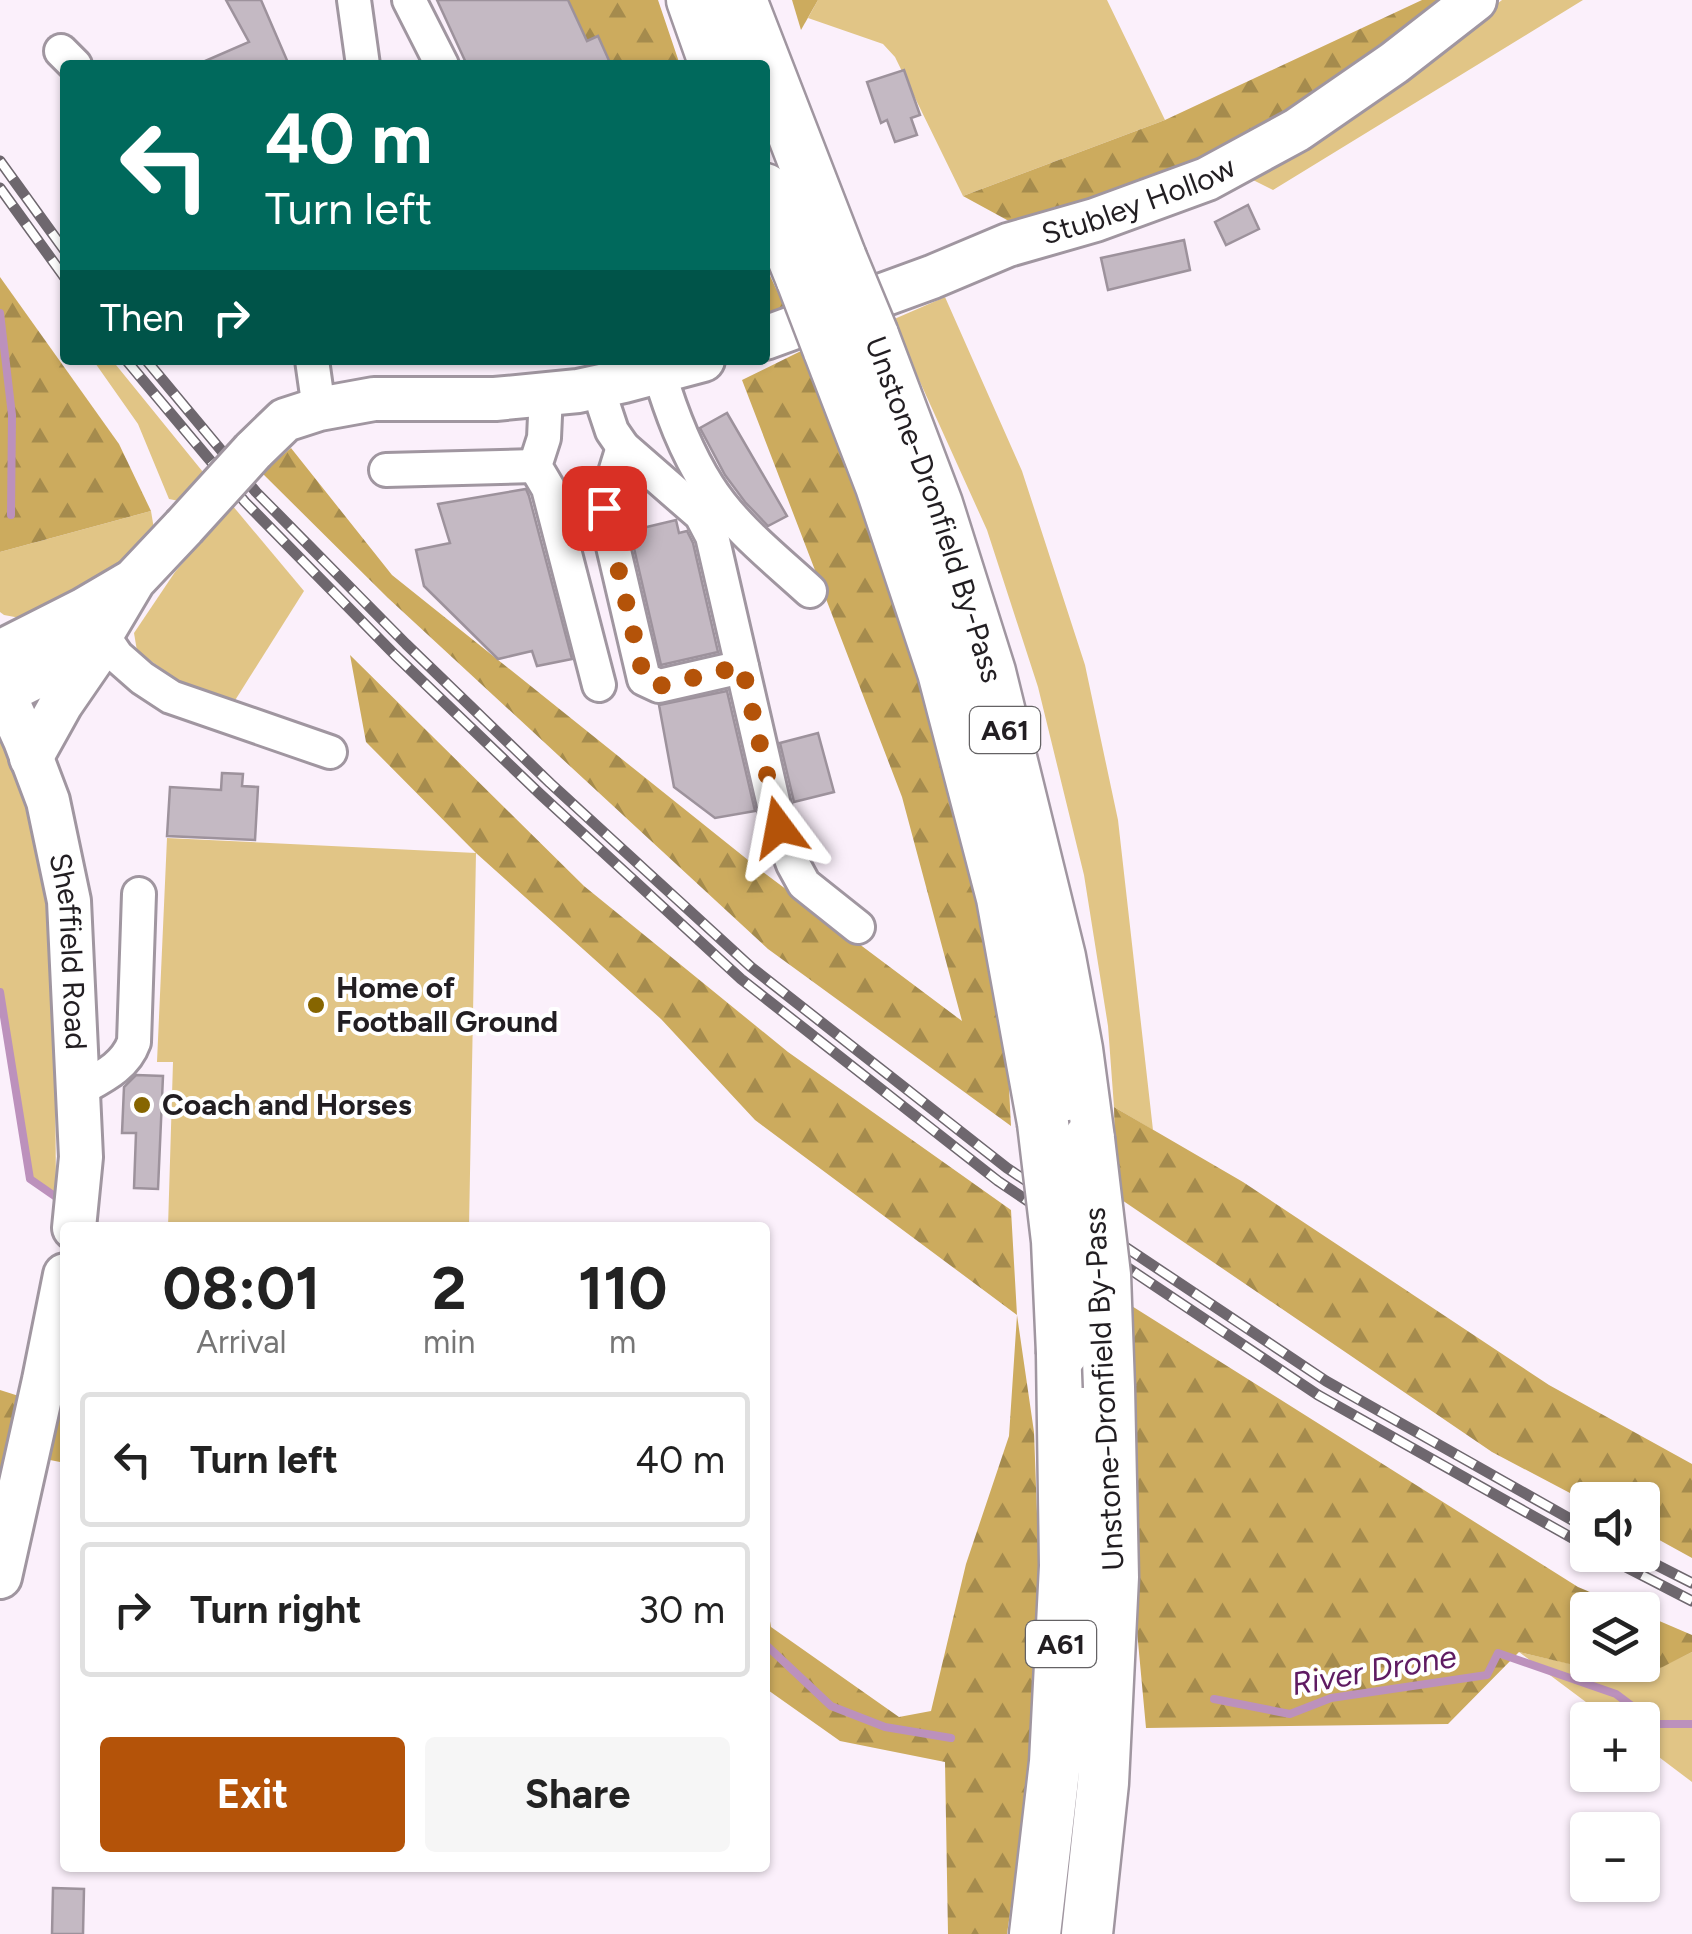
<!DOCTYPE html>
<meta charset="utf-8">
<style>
:root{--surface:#fff;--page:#f6f6f6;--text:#222;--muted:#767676;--line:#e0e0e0;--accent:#b45309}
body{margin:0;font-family:Figtree,sans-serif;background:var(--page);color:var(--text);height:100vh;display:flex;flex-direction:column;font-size:38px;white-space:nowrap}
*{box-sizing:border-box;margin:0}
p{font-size:32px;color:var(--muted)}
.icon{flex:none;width:55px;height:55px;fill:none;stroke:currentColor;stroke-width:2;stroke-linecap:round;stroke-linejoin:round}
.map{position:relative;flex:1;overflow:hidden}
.side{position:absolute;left:60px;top:1222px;width:710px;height:650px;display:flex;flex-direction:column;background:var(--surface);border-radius:10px;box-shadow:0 2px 8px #0004}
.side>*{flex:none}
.top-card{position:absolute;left:60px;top:60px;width:710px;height:305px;border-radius:10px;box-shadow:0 2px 8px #0004;background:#00695c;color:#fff;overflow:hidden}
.fabs{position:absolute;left:1570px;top:1482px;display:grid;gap:20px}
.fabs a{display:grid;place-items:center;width:90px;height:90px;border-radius:10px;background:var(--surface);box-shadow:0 2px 8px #0004;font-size:50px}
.pin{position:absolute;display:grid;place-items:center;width:85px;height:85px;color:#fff;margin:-42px;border-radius:20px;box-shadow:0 5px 15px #0006}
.me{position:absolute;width:110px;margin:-55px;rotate:347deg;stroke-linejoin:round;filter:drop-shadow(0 0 8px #0008)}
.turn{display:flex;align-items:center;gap:35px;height:210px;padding:0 40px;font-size:45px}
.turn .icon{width:130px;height:130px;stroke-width:2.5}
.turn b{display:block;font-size:70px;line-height:85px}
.then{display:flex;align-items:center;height:95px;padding:0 40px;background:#0003;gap:20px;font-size:38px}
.eta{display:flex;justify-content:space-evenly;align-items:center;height:170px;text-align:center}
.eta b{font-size:60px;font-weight:700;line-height:70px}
.button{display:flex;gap:20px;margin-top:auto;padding:20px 40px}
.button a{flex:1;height:115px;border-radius:10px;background:var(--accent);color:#fff;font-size:40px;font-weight:700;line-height:115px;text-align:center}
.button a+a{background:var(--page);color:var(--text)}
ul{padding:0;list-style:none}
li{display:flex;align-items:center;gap:30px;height:135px;margin:0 20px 15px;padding:0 20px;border:5px solid var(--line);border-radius:10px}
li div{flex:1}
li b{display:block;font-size:38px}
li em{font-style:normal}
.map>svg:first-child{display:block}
</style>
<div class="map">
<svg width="1692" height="1934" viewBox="0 0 1692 1934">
<defs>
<pattern id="forest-firs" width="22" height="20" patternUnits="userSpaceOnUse" patternTransform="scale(2.5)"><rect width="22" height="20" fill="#ccab5e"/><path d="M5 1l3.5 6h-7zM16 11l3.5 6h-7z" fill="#a58b4d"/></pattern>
</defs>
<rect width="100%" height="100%" fill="#fbf0fb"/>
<g fill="#e1c586">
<path d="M 818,0 L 1107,0 L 1165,120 L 963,196 L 895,57 L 883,44 L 808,18 Z"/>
<path d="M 1502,0 L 1583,0 L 1273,190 L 1253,180 L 1423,62 Z"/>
<path d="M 945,297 L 1022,471 L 1085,665 L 1118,820 L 1153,1130 L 1114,1107 L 1108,1026 L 1084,875 L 1038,687 L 987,530 L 892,320 Z"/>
<path d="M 93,360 L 112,360 L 207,477 L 179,501 L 169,499 L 138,424 Z"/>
<path d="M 232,505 L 304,591 L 234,702 L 211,704 L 137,651 L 134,633 L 175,572 Z"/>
<path d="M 151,511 L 154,529 L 140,550 L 92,592 L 31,620 L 4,615 L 0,612 L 0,552 Z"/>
<path d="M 0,733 L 17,758 L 54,907 L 56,1197 L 30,1179 L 0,1005 Z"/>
<path d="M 167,838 L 476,853 L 469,1227 L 168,1227 L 173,1062 L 157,1062 Z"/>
<path d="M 1519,1652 L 1637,1679 L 1692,1652 L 1692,1782 L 1643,1745 L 1642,1720 L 1610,1720 Z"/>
</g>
<g fill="url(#forest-firs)">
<path d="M 568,0 L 658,0 L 680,65 L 611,65 L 598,36 L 587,41 Z"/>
<path d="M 792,0 L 818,0 L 801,30 Z"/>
<path d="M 1422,0 L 1442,0 L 1234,149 L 1018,226 L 963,196 L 1165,120 Z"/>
<path d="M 765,265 L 785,308 L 765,316 Z"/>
<path d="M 0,277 L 119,444 L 151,511 L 0,552 Z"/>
<path d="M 803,350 L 914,648 L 975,874 L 1008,1069 L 1011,1126 L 768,949 L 388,598 L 262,473 L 291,448 L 392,575 L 763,872 L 962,1021 L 902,797 L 742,380 Z"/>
<path d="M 350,655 L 584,886 L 788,1052 L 1011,1210 L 1017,1315 L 1034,1432 L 1040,1594 L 1030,1776 L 1007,1934 L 948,1934 L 945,1762 L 840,1741 L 765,1688 L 765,1592 L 771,1627 L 899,1717 L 931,1711 L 966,1564 L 1009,1436 L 1017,1315 L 755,1120 L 661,1019 L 476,853 L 366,742 Z"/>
<path d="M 1114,1107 L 1243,1182 L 1549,1385 L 1692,1464 L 1692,1558 L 1643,1531 L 1642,1500 L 1588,1500 L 1587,1502 L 1492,1452 L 1116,1196 Z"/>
<path d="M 1127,1303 L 1578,1587 L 1633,1610 L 1588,1610 L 1588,1665 L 1642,1665 L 1643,1614 L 1692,1635 L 1692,1652 L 1637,1680 L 1519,1652 L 1448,1724 L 1146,1728 L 1137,1631 L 1137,1487 Z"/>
<path d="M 65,1360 L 65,1463 L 45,1459 Z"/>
<path d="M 0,1390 L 22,1397 L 0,1491 Z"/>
</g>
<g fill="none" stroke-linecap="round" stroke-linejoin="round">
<g stroke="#bc91bc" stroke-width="8">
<path d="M 0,313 L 12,415 L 11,515"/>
<path d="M 0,992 L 30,1179 L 56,1197"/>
<path d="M 765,1644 L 831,1706 L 885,1727 L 951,1738"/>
<path d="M 1214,1699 L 1290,1714 L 1331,1698 L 1487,1675 L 1498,1653 L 1616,1694 L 1656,1724 L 1692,1724"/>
</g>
</g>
<g fill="#c4b9c3" stroke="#9d929c" stroke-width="2.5">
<path d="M 226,0 L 261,0 L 289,65 L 196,65 L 249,42 Z"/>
<path d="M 437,0 L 568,0 L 587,41 L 598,36 L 611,65 L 467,65 Z"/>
<path d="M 904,70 L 920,115 L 911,118 L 917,135 L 895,142 L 887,120 L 881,123 L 867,82 Z"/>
<path d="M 1248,205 L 1259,229 L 1226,245 L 1215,222 Z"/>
<path d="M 1184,240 L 1190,270 L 1108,290 L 1101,258 Z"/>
<path d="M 727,413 L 787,516 L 768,526 L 745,502 L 725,475 L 700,428 Z"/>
<path d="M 526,489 L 529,496 L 572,659 L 537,666 L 532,651 L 498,659 L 424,586 L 416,550 L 450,543 L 438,504 Z"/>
<path d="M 676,520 L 679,533 L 687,531 L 693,543 L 718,652 L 661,665 L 630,531 Z"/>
<path d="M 727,691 L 755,811 L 715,818 L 674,787 L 659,705 Z"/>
<path d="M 818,733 L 834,792 L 794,802 L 780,743 Z"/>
<path d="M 222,773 L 243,774 L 242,786 L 258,787 L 255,840 L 167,836 L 170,787 L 221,790 Z"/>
<path d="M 136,1075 L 163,1076 L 158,1189 L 134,1188 L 136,1133 L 122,1133 L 124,1087 Z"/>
<path d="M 53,1888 L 84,1889 L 83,1934 L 52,1934 Z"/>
</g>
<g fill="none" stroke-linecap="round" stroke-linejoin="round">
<defs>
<g id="minor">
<path d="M 354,0 L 363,65"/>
<path d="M 409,0 L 442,65"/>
<path d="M 61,51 L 75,65"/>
<path d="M 312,360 L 319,409"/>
<path d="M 659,372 C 671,412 685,450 708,486 C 734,527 774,558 810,591"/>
<path d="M 600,386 L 604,407 L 612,431 L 623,447 L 701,515 L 712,536 L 779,827 L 793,864 L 804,884 L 858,927"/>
<path d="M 546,394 L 544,438 L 535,466 L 548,488 L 599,685"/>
<path d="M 623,447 L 604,508 L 644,679 L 659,686 L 742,667"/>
<path d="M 386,470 L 535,466"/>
<path d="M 102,634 L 117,656 L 142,678 L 171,697 L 330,752"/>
<path d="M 79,1090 C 102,1077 125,1067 134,1042 L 139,894"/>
</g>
<g id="major">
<path id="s1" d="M 765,338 L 932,277 L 1008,245 L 1095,220 L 1207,179 L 1297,130 L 1394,63 L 1475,0"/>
<path d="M 253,451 L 285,420 L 319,409 L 374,399 L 495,399 L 578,391 L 624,381 L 703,360"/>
<path d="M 0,652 L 83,610 L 129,583"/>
<path id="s2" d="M 0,685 L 25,740 L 48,801 L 69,901 L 81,1157 L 74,1228"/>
<path d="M 4,693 L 58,666 L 93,640"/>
<path d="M 31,758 L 61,704 L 94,656 L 102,634 L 134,580 L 184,527"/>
<path d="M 0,1577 L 44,1380 L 65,1275"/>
</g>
<g id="highway">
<path d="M 692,0 L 715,65"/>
<path d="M 741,0 L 841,258"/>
<path d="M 765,189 L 802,280"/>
<path id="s3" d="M 873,335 L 937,504 L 990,672 L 1060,957 L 1077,1049 L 1089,1139"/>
<path d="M 828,348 L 881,486 L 943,672 L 1002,898 L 1043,1123"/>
<path d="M 1035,1934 L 1055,1762 L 1065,1566 L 1062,1353"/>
<path d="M 1087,1934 L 1103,1783 L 1113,1577 L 1109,1387"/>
</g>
</defs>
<use href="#minor" stroke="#a096a0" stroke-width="38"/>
<use href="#major" stroke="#a096a0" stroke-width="48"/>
<use href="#highway" stroke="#a096a0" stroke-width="55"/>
<use href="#minor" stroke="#fff" stroke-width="32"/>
<use href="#major" stroke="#fff" stroke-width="42"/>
<use href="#highway" stroke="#fff" stroke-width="50"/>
<defs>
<g id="rail">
<path d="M 0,161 L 65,251"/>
<path d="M 0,188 L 65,278"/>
<path d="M 126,360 L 245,502 L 395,655 L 540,794 L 741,979 L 998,1181 L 1318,1395 L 1588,1547"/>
<path d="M 146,360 L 256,492 L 406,644 L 550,783 L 751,967 L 1007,1168 L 1326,1381 L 1588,1529"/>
<path d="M 1603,1555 L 1692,1601"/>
<path d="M 1637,1555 L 1692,1583"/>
</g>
</defs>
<use href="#rail" stroke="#6e676e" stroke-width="11"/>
<use href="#rail" stroke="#fff" stroke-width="8" stroke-dasharray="22" stroke-linecap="butt"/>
<defs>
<path id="major-bridge" d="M 184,527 L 253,451"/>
<g id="highway-bridge">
<path d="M 841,258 L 873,335"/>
<path d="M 802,280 L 828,348"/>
<path d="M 1043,1123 L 1057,1241 L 1062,1353"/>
<path d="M 1089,1139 L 1105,1275 L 1109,1387"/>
</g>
</defs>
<use href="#major-bridge" stroke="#a096a0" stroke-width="48" stroke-linecap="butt"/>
<use href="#highway-bridge" stroke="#a096a0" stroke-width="55" stroke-linecap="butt"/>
<use href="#major-bridge" stroke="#fff" stroke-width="42"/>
<use href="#highway-bridge" stroke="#fff" stroke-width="50"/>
</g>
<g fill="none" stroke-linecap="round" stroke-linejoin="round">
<path stroke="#b45309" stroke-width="18" stroke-dasharray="0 32.4" d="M 604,508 L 644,678 L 659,686 L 742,666 L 779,827"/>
</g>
<g fill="#866500" stroke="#fff" stroke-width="4">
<circle cx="316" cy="1005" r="10"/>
<circle cx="142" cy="1105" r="10"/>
</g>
<g text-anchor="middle" stroke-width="8" stroke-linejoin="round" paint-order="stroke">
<g fill="#fff" stroke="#646264" stroke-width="2.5">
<rect x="970" y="707" width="70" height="46" rx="8"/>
<rect x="1026" y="1621" width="70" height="46" rx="8"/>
</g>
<g font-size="28" font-weight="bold" fill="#221e22">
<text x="1005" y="740">A61</text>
<text x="1061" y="1654">A61</text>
</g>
<g font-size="30" fill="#221e22" stroke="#fff">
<text dy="10" stroke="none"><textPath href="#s1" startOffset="398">Stubley Hollow</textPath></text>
<text dy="10" stroke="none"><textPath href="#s3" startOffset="185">Unstone-Dronfield By-Pass</textPath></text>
<text dy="10" stroke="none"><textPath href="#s2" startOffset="278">Sheffield Road</textPath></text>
<text transform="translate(1104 1389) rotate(-93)" y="10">Unstone-Dronfield By-Pass</text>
</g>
<g font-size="30" font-weight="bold" fill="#221e22" stroke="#fff" text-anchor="start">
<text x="336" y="998">Home of<tspan x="336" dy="34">Football Ground</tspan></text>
<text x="162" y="1115">Coach and Horses</text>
</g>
<g font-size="32" font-style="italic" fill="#5f1b62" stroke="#fff">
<text transform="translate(1374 1670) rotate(-10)" y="11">River Drone</text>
</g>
</g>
</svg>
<div class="fabs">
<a><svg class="icon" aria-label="sound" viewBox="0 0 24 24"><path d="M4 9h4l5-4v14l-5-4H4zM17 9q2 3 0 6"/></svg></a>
<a><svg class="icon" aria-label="layers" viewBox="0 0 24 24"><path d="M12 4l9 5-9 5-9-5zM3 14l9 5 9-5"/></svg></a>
<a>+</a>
<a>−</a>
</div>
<div class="pin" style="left:604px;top:508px;background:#d93025"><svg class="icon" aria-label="arrive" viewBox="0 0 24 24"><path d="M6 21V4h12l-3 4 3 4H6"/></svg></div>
<svg class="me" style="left:779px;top:827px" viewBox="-20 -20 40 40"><path d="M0-17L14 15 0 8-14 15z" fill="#b45309" stroke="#fff" stroke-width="4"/></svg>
<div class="top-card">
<div class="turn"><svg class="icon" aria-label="left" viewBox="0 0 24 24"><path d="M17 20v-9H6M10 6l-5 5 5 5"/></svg><div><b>40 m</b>Turn left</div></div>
<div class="then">Then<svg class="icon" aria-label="right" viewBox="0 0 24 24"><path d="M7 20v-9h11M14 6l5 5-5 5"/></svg></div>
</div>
<section class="side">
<div class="eta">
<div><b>08:01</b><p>Arrival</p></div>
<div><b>2</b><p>min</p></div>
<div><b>110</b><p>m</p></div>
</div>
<ul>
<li><svg class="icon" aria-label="left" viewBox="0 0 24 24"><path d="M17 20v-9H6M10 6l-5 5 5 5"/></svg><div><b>Turn left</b></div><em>40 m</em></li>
<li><svg class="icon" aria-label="right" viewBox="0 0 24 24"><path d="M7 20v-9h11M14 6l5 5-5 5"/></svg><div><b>Turn right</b></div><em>30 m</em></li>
</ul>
<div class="button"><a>Exit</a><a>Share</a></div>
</section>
</div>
